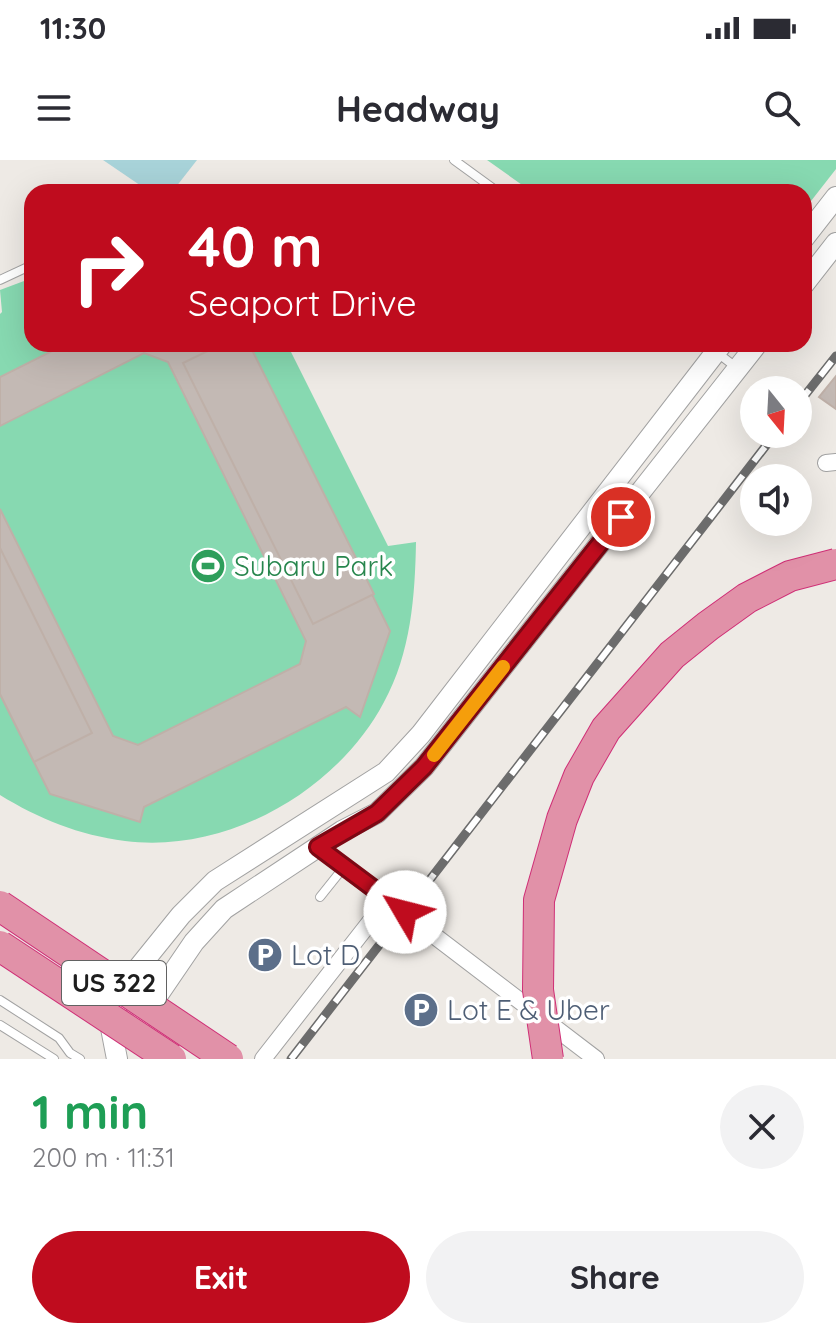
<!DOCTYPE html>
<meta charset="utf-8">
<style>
:root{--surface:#fff;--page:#f2f2f3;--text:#2b2b33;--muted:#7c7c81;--accent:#bf0c1e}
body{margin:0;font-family:Quicksand,sans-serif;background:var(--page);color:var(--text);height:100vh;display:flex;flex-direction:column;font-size:30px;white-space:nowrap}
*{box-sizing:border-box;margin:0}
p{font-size:26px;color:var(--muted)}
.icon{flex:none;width:44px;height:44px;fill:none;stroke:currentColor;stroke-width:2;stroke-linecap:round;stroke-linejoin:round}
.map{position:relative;height:899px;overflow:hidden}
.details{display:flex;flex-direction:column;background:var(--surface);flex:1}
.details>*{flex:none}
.guide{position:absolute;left:24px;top:24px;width:788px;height:168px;border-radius:24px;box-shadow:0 8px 32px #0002;background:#bf0c1e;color:#fff;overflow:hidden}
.needle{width:52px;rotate:162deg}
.tools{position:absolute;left:740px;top:216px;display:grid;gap:16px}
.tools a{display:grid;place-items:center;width:72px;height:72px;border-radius:50%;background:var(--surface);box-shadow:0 8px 32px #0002;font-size:40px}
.pin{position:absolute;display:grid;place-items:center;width:68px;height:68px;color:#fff;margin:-34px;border:4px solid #fff;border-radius:50%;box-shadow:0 2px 8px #0007}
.me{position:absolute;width:88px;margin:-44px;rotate:307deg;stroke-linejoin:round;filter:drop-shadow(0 0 6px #0008)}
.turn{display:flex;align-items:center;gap:28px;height:168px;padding:0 32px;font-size:36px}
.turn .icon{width:104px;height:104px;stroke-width:2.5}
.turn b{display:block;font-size:56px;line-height:68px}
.round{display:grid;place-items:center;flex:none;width:84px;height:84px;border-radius:42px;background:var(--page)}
.headline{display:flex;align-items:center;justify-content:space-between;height:136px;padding:0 32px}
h1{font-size:48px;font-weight:700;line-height:60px;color:#1e9e55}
.action{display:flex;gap:16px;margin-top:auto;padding:16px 32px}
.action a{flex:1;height:92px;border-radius:48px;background:var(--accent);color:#fff;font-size:32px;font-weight:700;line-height:92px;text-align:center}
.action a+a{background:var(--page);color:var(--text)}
.status{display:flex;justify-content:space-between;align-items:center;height:56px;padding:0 40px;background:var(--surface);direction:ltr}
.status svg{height:22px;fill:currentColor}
header{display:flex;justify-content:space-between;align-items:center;height:104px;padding:0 32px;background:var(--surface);font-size:36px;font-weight:700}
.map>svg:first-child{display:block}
</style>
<div class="status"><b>11:30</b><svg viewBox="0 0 49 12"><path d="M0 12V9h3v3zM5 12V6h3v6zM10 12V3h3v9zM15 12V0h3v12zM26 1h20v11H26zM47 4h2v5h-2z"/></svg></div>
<header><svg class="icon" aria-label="menu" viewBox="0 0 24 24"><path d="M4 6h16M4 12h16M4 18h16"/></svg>Headway<svg class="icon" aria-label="search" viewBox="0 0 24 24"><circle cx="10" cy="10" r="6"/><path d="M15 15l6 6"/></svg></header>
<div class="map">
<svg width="836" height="899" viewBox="0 0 836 899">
<rect width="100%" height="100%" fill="#eeeae5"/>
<g fill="#87d9b1">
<path d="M 487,0 L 836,0 L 836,9 L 804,50 L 804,32 L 532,32 Z"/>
<path d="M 32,118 L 32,184 L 287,184 L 388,386 L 416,382 C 415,436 411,493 384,542 C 337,631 227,694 125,681 C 79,675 39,659 0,635 L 0,154 L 2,152 L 0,130 Z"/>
</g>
<path fill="#a8d3d9" d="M 103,0 L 197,0 L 172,32 L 150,32 Z"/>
<g fill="#c3b9b4" stroke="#bfb0a8" stroke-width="2">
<path d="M 66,184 L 249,184 L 390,471 L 360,557 L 346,547 L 144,647 L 140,662 L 50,634 L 0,534 L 0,349 L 113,576 L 138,585 L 300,504 L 306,481 L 168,202 L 144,193 L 0,266 L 0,217 Z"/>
<path d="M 222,184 L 249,184 L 374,434 L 313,464 L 183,203 Z"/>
<path d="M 836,216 L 836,249 L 819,237 Z"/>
<path d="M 0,388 L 92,573 L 34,602 L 0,534 Z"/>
</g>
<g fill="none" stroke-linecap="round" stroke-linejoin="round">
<defs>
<g id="service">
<path d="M 454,0 L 498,32"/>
<path d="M 0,120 L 32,105"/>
<path d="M 706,184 L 737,208"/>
<path d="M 320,737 L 344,707"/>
<path d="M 0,840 L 59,878 L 70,893 L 80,899"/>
<path d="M 0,865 L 54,899"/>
</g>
<g id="minor">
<path d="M 826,303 L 836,302"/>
<path d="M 318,687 L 596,899"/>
<path d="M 263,899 L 388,739"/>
</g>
<g id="tertiary">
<path d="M 804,78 L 836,37"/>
<path d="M 804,124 L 836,83"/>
<path d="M 121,878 L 134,870 L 194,782 L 224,749 L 342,671 L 377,653 L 424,607 L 757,184"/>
<path d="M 117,899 L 111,868 L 117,845 L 135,812 L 181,755 L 215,721 L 386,612 L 421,574 L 722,184"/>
</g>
</defs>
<use href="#service" stroke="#a2a2a2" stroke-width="10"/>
<use href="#minor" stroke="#a2a2a2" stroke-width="18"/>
<use href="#tertiary" stroke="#a2a2a2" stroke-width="22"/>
<use href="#service" stroke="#fff" stroke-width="8"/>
<use href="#minor" stroke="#fff" stroke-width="16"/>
<use href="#tertiary" stroke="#fff" stroke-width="20"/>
<defs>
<g id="rail">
<path d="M 798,244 L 836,196"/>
<path d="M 291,899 L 775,274"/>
</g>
</defs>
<use href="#rail" stroke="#6c6c6c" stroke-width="9"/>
<use href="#rail" stroke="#fff" stroke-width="6" stroke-dasharray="18" stroke-linecap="butt"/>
<defs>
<g id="motorway-bridge">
<path d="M 0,746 L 228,899"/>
<path d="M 0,786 L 171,899"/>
<path d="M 548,899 L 538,830 L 539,740 L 562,659 L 579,616 L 606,569 L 672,495 L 708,466 L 747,438 L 790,416 L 836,404"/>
</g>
</defs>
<use href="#motorway-bridge" stroke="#cf2f76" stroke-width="32" stroke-linecap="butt"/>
<use href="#motorway-bridge" stroke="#e191a8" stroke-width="30"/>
</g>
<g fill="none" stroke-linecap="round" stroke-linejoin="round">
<defs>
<path id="route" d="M 405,752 L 318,687 L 377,653 L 424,607 L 621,357"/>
</defs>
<use href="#route" stroke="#7c0814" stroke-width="20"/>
<use href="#route" stroke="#bf0c1e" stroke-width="14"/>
<path stroke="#f59e0b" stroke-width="14" d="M 434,595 L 503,507"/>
</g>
<defs>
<symbol id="stadium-disc" viewBox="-11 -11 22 22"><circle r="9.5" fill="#2e9e5b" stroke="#fff"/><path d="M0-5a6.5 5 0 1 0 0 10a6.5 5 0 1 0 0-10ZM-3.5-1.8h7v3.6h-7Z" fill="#fff"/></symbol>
<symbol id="parking-disc" viewBox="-11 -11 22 22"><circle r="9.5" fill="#5c6f8a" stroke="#fff"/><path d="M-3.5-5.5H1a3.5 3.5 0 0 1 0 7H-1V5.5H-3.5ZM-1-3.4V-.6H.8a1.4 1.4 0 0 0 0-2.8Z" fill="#fff"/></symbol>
</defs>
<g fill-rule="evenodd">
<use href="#stadium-disc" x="188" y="386" width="40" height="40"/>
<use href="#parking-disc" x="245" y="775" width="40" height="40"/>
<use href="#parking-disc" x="401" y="830" width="40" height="40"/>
</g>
<g text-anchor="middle" stroke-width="7" stroke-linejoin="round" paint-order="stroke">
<rect fill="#fff" stroke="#626262" stroke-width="2" x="62" y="801" width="104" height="44" rx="6"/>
<g font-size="26" font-weight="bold" fill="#1e1e1e">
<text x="114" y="832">US 322</text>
</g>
<g font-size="28" fill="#27864d" stroke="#fff" text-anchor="start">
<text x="234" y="416">Subaru Park</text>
</g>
<g font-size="28" fill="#4e5e75" stroke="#fff" text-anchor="start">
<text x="291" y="805">Lot D</text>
<text x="447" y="860">Lot E &amp; Uber</text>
</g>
</g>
</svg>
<div class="tools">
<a><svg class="needle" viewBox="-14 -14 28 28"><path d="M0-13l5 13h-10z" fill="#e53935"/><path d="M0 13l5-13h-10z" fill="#7c7c81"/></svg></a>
<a><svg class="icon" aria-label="sound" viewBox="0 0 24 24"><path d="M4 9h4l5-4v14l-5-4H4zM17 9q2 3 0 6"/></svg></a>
</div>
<div class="pin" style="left:621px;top:357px;background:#d93025"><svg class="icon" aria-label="arrive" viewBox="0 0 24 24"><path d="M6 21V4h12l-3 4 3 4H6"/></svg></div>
<svg class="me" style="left:405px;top:752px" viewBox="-20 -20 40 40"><circle r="19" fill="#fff"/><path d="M0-13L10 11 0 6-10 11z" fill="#bf0c1e"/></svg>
<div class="guide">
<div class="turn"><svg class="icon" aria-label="right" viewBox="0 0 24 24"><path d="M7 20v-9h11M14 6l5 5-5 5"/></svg><div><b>40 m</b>Seaport Drive</div></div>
</div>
</div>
<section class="details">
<div class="headline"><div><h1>1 min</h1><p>200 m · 11:31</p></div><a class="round"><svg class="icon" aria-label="close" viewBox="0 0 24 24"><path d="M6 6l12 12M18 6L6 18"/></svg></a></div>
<div class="action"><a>Exit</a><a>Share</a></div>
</section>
